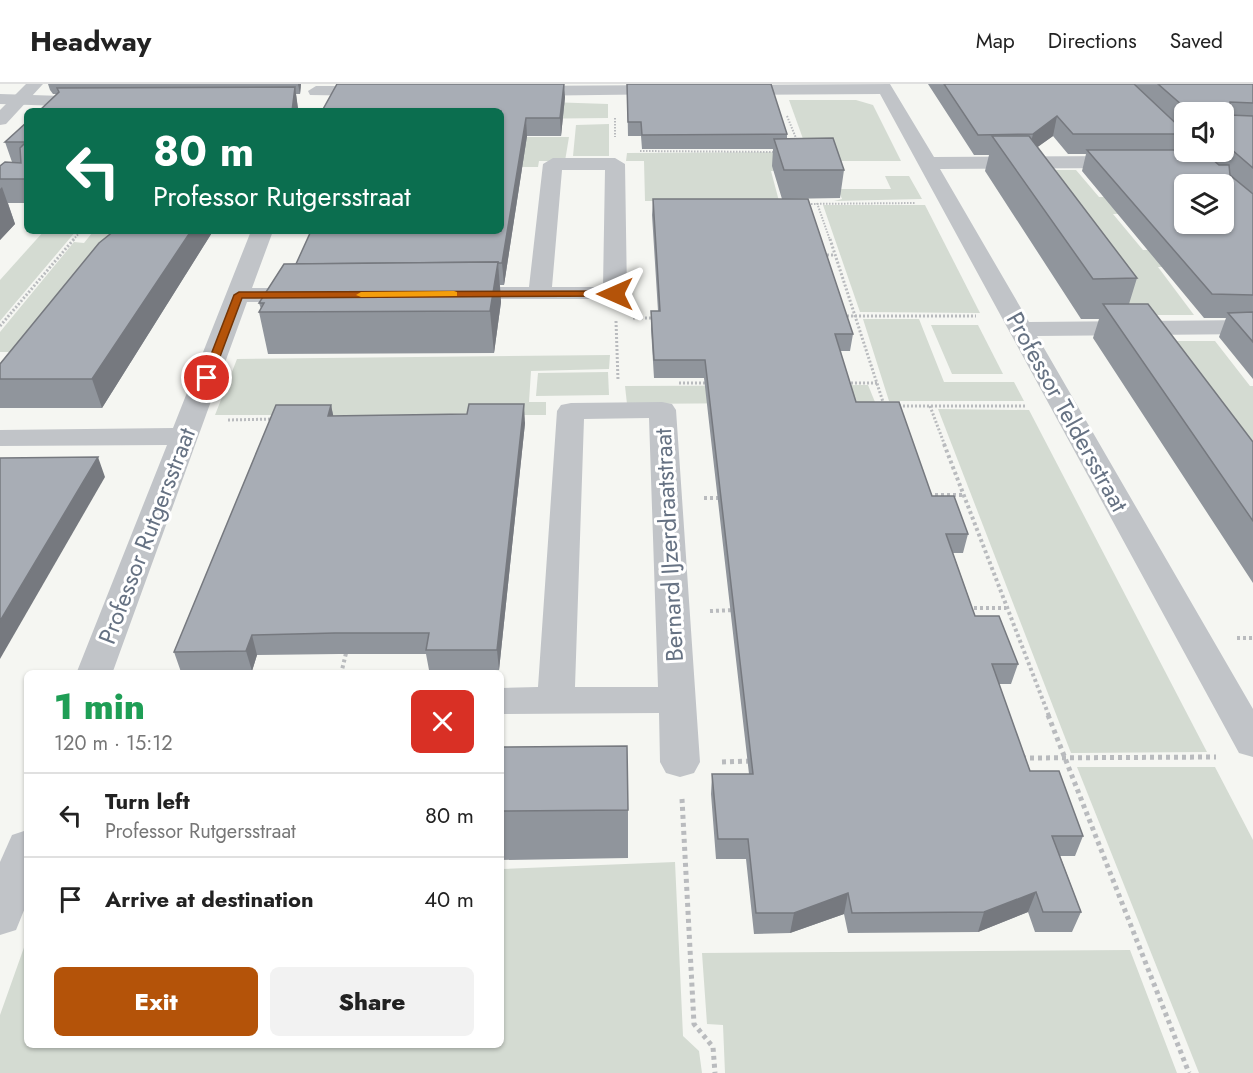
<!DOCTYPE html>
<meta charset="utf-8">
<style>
:root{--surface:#fff;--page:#f2f2f2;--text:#222;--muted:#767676;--line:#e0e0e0;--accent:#b45309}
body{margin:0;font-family:Jost,sans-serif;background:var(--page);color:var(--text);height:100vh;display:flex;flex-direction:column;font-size:22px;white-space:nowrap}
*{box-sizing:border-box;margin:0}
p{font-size:20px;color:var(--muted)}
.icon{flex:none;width:33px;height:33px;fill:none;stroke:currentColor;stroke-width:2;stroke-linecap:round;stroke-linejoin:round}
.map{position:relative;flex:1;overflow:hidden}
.sheet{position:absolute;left:24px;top:586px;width:480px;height:378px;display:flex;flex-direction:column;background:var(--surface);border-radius:9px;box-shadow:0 2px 4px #0004}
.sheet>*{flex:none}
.top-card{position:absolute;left:24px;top:24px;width:480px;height:126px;border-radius:9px;box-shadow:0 2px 4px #0004;background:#0b6e4f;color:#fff;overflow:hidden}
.controls{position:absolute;left:1174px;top:18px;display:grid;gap:12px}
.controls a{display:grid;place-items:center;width:60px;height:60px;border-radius:9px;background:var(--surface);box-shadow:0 2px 4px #0004;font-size:30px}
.pin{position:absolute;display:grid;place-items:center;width:51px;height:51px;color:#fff;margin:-26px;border:3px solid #fff;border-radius:50%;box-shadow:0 2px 6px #0007}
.me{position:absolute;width:66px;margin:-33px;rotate:270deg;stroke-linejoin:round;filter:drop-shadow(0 0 4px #0008)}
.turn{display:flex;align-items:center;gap:21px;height:126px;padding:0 30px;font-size:27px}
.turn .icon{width:78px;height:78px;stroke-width:2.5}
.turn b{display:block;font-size:42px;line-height:51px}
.round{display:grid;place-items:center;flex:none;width:63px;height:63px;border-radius:9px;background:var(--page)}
.overview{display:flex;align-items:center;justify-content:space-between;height:102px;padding:0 30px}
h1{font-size:36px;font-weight:800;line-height:45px;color:#1e9e55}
.action{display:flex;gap:12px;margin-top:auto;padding:12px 30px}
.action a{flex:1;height:69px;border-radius:9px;background:var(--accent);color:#fff;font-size:24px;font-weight:800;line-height:69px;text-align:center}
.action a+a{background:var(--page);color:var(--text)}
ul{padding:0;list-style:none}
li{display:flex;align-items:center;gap:18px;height:84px;padding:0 30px;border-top:2px solid var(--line)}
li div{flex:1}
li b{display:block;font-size:22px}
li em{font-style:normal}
header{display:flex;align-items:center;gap:36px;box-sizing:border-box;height:84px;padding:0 30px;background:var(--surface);border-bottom:2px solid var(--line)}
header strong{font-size:28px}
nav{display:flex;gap:33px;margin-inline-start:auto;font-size:21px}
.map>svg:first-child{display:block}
</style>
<header>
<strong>Headway</strong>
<nav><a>Map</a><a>Directions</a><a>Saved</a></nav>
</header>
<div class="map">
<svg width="1253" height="989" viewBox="0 0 1253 989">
<rect width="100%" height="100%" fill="#f5f6f2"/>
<g fill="#d4dbd2">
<path d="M 789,16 L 856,16 L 873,21 L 901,77 L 811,77 Z"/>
<path d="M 518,17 L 608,20 L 608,34 L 515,35 Z"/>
<path d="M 609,40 L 609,72 L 573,72 L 576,41 Z"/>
<path d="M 501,53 L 569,53 L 565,77 L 539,77 L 538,83 L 501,83 Z"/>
<path d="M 796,68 L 802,86 L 771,87 L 779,117 L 645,117 L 644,77 L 626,77 L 627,69 Z"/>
<path d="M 1025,86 L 1076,86 L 1099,113 L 1185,112 L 1185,129 L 1113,130 L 1143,166 L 1253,165 L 1253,182 L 1158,183 L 1194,231 L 1128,231 Z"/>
<path d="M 885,92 L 909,92 L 922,115 L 834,117 L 842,115 L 838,105 L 891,105 Z"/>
<path d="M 823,121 L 925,121 L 980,229 L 860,228 Z"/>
<path d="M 44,147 L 76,147 L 0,237 L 0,196 Z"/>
<path d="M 92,149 L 119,150 L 31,268 L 0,268 L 0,248 L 74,158 L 84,159 Z"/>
<path d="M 863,235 L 919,235 L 944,298 L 1014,298 L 1024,317 L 889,317 Z"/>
<path d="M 931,241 L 978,241 L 1003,290 L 952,290 Z"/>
<path d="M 1144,257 L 1215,257 L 1250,302 L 1253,302 L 1253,405 Z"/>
<path d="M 610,271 L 609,285 L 531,287 L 529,318 L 546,318 L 546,331 L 215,331 L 237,275 Z"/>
<path d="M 608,288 L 609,311 L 536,312 L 538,289 Z"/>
<path d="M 868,301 L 875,318 L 627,320 L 625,302 Z"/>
<path d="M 938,325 L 1029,326 L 1207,668 L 1071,669 Z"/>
<path d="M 1077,683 L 1215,683 L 1253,756 L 1253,989 L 1199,989 Z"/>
<path d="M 675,778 L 683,952 L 699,967 L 702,989 L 0,989 L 0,931 L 27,855 L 27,962 L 501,962 L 501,785 Z"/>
<path d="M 1130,866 L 1177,989 L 725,989 L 723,941 L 707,940 L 702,869 Z"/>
</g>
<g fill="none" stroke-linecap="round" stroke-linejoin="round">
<g stroke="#b9bbbe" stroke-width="2" stroke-dasharray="1.5 1.5" stroke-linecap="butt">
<path d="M 787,32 L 798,59"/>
<path d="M 615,34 L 615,53"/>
<path d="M 640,67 L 776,68"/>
<path d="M 817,119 L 830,156"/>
<path d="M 805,120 L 915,119"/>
<path d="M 209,147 L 229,147"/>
<path d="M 73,156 L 80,148 L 115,147"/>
</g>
<g stroke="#b9bbbe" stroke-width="3" stroke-dasharray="2 2" stroke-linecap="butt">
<path d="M 830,155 L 884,321"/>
<path d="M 823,171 L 835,171"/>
<path d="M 843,232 L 976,232"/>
<path d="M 633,234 L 655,234"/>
<path d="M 616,237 L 618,296"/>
<path d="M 0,242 L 74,155"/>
<path d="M 679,299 L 707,299"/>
<path d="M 847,299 L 877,299"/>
<path d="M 895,322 L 1026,322"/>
<path d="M 930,322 L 945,362"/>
<path d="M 228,336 L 274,335"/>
</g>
<g stroke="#b9bbbe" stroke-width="4" stroke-dasharray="3 3" stroke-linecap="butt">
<path d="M 944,360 L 1049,632"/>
<path d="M 929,411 L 964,411"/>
<path d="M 704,414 L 723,414"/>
<path d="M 968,524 L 1006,524"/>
<path d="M 710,527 L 736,526"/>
<path d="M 1237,554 L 1253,554"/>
<path d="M 341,590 L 347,565"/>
</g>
<g stroke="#b9bbbe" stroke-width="5" stroke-dasharray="4 4" stroke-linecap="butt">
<path d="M 1048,631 L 1189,989"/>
<path d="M 1022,674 L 1216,673"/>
<path d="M 722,678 L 751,677"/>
<path d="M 682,715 L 694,940 L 713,963 L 715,989"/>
</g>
<g fill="#c1c4c8" fill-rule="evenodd">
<path d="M 890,0 L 934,73 L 1128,72 L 1138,78 L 1128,84 L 940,85 L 1029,238 L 1253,236 L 1253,250 L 1037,252 L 1253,625 L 1253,673 L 1239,669 L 880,10 L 729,11 L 721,6 L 729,1 Z"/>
<path d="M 671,1 L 677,2 L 679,6 L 677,10 L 519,12 L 511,7 L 519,2 Z"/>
<path d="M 316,2 L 377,2 L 385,7 L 377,12 L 310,11 L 308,7 Z"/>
<path d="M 0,10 L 94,13 L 102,18 L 94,23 L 0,20 Z"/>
<path d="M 553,74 L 615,74 L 625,80 L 627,210 L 623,215 L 447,215 L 443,210 L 447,205 L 455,203 L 529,203 L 543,80 ZM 562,86 L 605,86 L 603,203 L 552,203 Z"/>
<path d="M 251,147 L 273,147 L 252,204 L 308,204 L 316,206 L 320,211 L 316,216 L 308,218 L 247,218 L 112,590 L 76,590 L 167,361 L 0,362 L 0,346 L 173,344 Z"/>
<path d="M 662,318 L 672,320 L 676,326 L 700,678 L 694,689 L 680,693 L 666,689 L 660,678 L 659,629 L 501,630 L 501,604 L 538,603 L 557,327 L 561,321 L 571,319 ZM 649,334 L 658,603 L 575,603 L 584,335 Z"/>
<path d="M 27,746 L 27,819 L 16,846 L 0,851 L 0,778 L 12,751 Z"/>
</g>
<path fill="#c1c4c8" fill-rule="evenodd" d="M 26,0 L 43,0 L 6,40 L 0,41 L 0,26 Z"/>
</g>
<g fill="#90959c" fill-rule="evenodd">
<path d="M 48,0 L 301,0 L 300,10 L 296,10 L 298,27 L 39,27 L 57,10 L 53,10 L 50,6 Z"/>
<path d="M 627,0 L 787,50 L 787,55 L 844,86 L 840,114 L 782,115 L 772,82 L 773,65 L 642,65 L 641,52 L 628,52 Z"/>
<path d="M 928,0 L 1253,0 L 1253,295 L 1219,253 L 1226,234 L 1204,234 L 1082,87 L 1086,70 L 1068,70 L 1053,52 L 1037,63 L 1137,194 L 1129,220 L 1253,358 L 1253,499 L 1093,254 L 1099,235 L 1081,235 L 985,87 L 989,71 L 974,71 ZM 1185,28 L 1224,28 L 1224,68 L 1185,68 L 1182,66 L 1185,57 Z"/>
<path d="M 565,13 L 561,52 L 527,52 L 504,201 L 500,201 L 501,218 L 494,269 L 268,270 L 259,228 L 261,225 L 259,219 L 296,180 L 501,27 Z"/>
<path d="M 27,38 L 27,119 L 8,119 L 15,140 L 0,156 L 0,82 L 12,78 L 5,58 Z"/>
<path d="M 653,115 L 853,250 L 850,267 L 840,267 L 856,318 L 932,412 L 968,450 L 963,469 L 953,469 L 975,532 L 1018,580 L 1011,600 L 999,600 L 1030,687 L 1083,752 L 1075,772 L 1060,772 L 1081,828 L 1072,848 L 1035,848 L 1028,828 L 978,848 L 848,849 L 844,830 L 790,849 L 754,850 L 746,775 L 716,775 L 711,710 L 712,690 L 749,690 L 704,294 L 654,294 L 651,245 L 651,227 L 658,227 L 652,131 Z"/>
<path d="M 111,147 L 213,147 L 102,324 L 0,324 L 0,280 L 112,149 Z"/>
<path d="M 331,321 L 333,332 L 525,339 L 499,586 L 429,586 L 426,570 L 339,570 L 257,571 L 252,587 L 181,588 L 174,568 Z"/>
<path d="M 501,663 L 628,726 L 628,774 L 501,776 Z"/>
</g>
<g fill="#76797f">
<path d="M 298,0 L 301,0 L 300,10 Z"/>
<path d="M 564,0 L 565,13 L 561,52 L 560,34 Z"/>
<path d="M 295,3 L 298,24 L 298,27 L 292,27 Z"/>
<path d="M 1057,32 L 1053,52 L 1028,70 L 1033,50 Z"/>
<path d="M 526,34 L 527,52 L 504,201 L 502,179 Z"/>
<path d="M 2,103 L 15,140 L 0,156 L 0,105 Z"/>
<path d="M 191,147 L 213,147 L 102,324 L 92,295 Z"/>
<path d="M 498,178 L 501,218 L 494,269 L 490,227 Z"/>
<path d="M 524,320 L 525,339 L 499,586 L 497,566 Z"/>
<path d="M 331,321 L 335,340 L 328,332 Z"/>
<path d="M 98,373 L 105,393 L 0,575 L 0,537 Z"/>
<path d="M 252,551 L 257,571 L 252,587 L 246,567 Z"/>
<path d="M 1036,808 L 1028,828 L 978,848 L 984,828 Z"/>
<path d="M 848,809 L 844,830 L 790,849 L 794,829 Z"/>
</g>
<g fill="#a8adb5" stroke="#76797f" stroke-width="1.5" fill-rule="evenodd">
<path d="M 337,0 L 564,0 L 560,34 L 526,34 L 502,179 L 498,179 L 498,178 L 296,180 L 311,147 L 501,147 L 501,27 L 322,27 Z"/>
<path d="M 627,0 L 771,0 L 787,50 L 642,51 L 641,38 L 628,38 Z"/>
<path d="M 944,0 L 1134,0 L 1185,48 L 1185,50 L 1073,50 L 1057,32 L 1033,50 L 978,51 Z"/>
<path d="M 1158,0 L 1253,0 L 1253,19 L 1230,18 L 1229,31 L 1253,32 L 1253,84 L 1224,59 L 1224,28 L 1190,28 Z"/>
<path d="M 295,3 L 292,27 L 39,27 L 59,8 L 57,4 Z"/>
<path d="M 27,38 L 27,95 L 0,95 L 0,82 L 5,78 L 21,79 L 20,64 L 26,58 L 5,58 Z"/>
<path d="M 992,52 L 1029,52 L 1137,194 L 1093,195 Z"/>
<path d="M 833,54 L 844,86 L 784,86 L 774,55 Z"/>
<path d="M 1087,66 L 1185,66 L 1185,68 L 1204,68 L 1219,81 L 1229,81 L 1230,91 L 1253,110 L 1253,211 L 1212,210 ZM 1185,100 L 1224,100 L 1224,140 L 1185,140 Z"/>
<path d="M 653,115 L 808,115 L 853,250 L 835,250 L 856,318 L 899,318 L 932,412 L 954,412 L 968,450 L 946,450 L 975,532 L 999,532 L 1018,580 L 992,580 L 1030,687 L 1059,687 L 1083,752 L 1052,752 L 1081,828 L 1043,828 L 1036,808 L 984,828 L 852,829 L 848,809 L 794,829 L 756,829 L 748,755 L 718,755 L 712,690 L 753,690 L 705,276 L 654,276 L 651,227 L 660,227 Z"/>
<path d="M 114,147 L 191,147 L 92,295 L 0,295 L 0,280 L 99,159 Z"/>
<path d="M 498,178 L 490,227 L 259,228 L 264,219 L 259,219 L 284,180 Z"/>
<path d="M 1103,220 L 1148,220 L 1253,358 L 1253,437 Z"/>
<path d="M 1253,228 L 1253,258 L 1228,229 Z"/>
<path d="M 469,320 L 524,320 L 497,566 L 426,566 L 429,549 L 335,549 L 252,551 L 246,567 L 174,568 L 276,321 L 331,321 L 328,332 L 467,330 Z"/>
<path d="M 98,373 L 0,537 L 0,374 Z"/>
<path d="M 627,662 L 628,726 L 501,727 L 501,663 Z"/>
</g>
<path fill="#b45309" stroke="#753606" stroke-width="1.5" d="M 615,207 L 618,208 L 618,212 L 242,214 L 212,294 L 207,297 L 202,294 L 234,211 L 239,208 Z"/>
<path fill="#f59e0b" d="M 454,207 L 457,208 L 457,212 L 361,213 L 356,211 L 361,208 Z"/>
<g text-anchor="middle" stroke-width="6" stroke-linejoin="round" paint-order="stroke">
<g font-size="24" fill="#667283" stroke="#fff">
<text transform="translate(1067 328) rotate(61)" y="8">Professor Teldersstraat</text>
<text transform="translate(147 452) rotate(-69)" y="8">Professor Rutgersstraat</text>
<text transform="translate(669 461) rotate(-93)" y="8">Bernard IJzerdraatstraat</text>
</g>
</g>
</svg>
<div class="controls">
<a><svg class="icon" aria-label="sound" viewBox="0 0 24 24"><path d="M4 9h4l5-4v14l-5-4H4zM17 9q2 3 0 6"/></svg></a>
<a><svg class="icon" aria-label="layers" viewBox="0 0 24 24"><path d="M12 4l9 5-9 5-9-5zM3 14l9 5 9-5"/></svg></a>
</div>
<div class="pin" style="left:207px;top:294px;background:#d93025"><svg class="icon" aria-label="arrive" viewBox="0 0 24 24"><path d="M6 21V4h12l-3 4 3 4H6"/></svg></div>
<svg class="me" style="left:615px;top:210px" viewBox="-20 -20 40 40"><path d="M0-17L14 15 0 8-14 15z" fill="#b45309" stroke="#fff" stroke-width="4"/></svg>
<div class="top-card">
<div class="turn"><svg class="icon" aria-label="left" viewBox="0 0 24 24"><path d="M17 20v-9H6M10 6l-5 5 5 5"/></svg><div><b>80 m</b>Professor Rutgersstraat</div></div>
</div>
<section class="sheet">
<div class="overview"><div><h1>1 min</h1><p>120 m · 15:12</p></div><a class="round" style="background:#d93025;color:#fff"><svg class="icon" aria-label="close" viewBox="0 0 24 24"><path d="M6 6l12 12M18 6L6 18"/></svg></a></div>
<ul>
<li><svg class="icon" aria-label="left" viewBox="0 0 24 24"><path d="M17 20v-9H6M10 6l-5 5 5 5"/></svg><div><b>Turn left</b><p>Professor Rutgersstraat</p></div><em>80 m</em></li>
<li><svg class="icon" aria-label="arrive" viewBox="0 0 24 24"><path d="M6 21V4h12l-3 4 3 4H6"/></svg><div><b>Arrive at destination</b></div><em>40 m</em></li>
</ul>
<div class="action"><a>Exit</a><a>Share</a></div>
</section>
</div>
